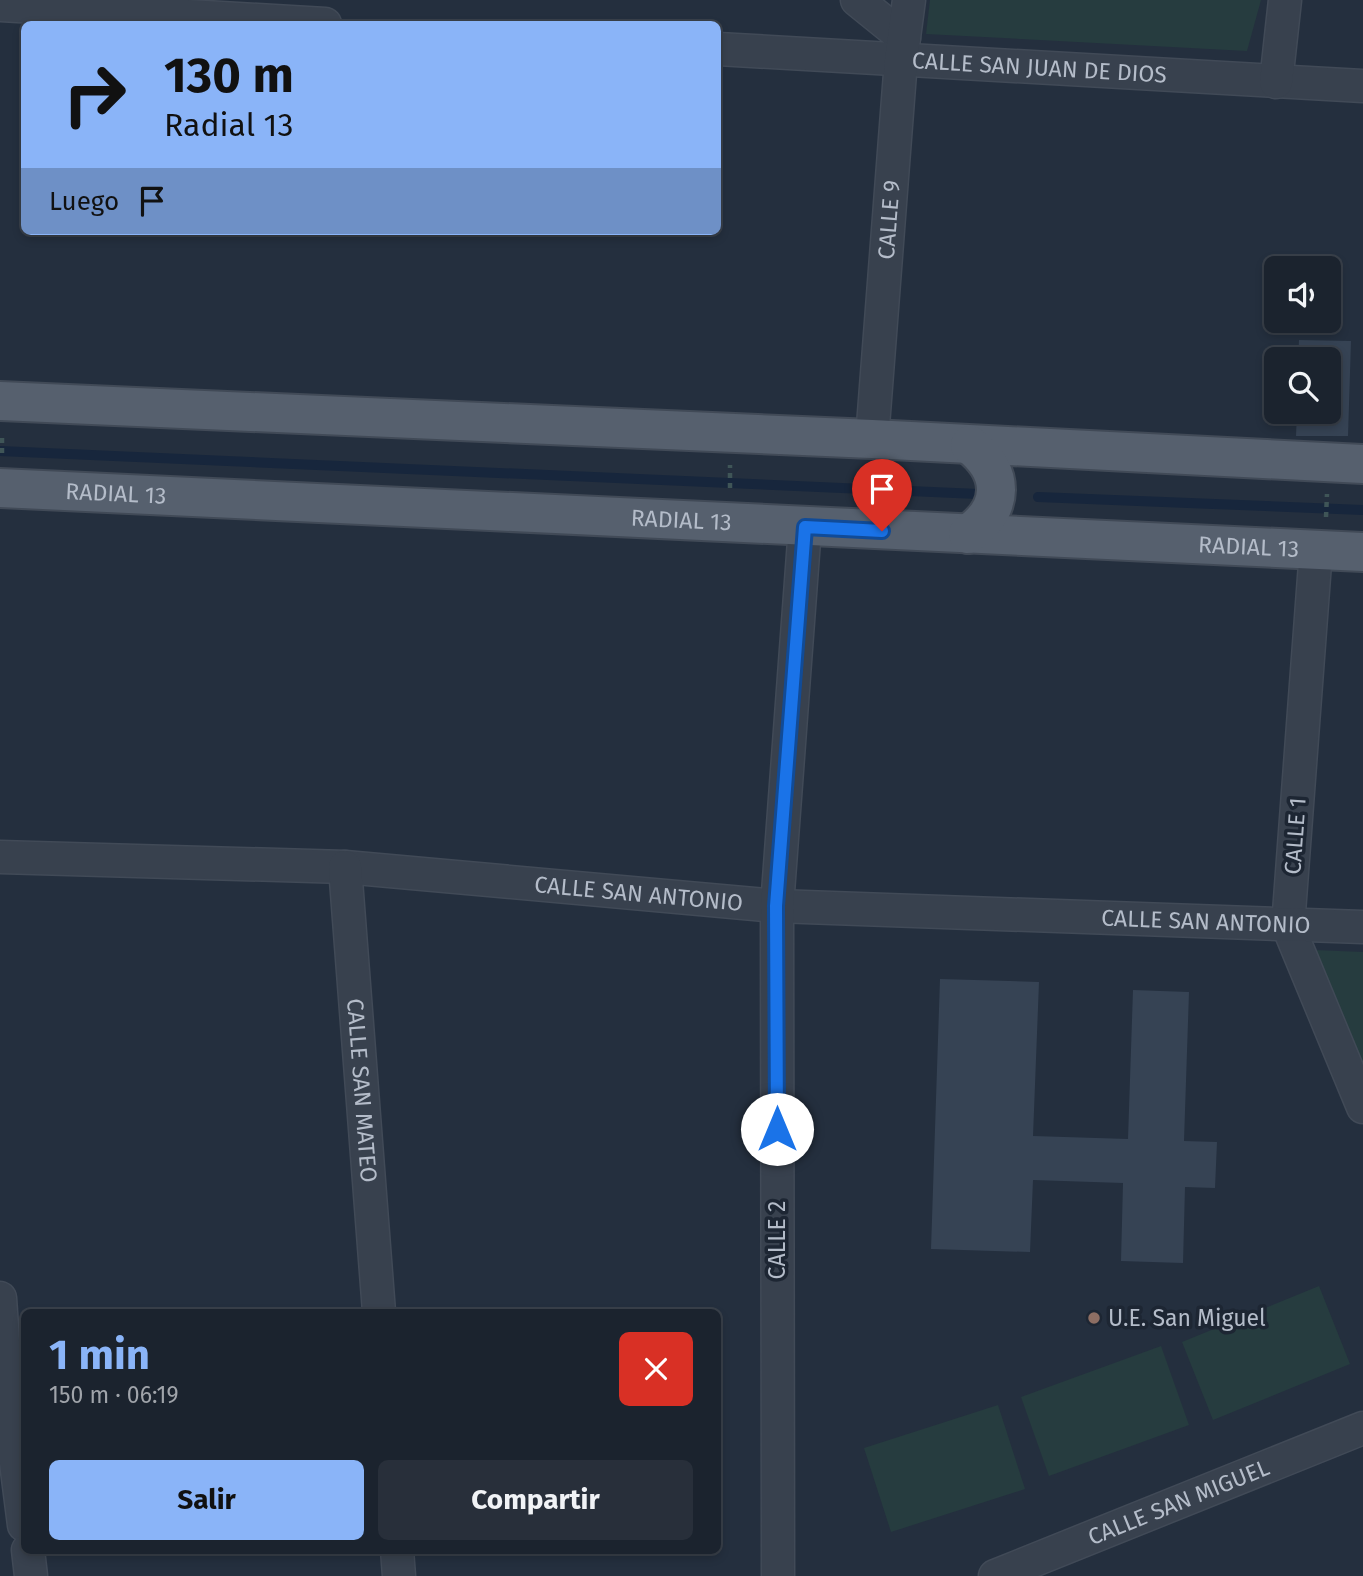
<!DOCTYPE html>
<html lang="es">
<meta charset="utf-8">
<style>
:root{--surface:#1b232e;--page:#282f3a;--text:#f1f3f6;--muted:#a0a4aa;--line:#39404a;--accent:#8ab4f8}
body{margin:0;font-family:"Fira Sans",sans-serif;background:var(--page);color:var(--text);height:100vh;display:flex;flex-direction:column;font-size:26px;white-space:nowrap}
*{box-sizing:border-box;margin:0}
p{font-size:23px;color:var(--muted)}
.icon{flex:none;width:38px;height:38px;fill:none;stroke:currentColor;stroke-width:2;stroke-linecap:round;stroke-linejoin:round}
.map{position:relative;flex:1;overflow:hidden}
.drawer{position:absolute;left:21px;top:1309px;width:700px;height:245px;display:flex;flex-direction:column;background:var(--surface);border-radius:10px;box-shadow:0 4px 10px #0003,0 0 0 2px var(--line)}
.drawer>*{flex:none}
.top-card{position:absolute;left:21px;top:21px;width:700px;height:214px;border-radius:10px;box-shadow:0 4px 10px #0003,0 0 0 2px var(--line);background:#8ab4f8;color:#111;overflow:hidden}
.buttons{position:absolute;left:1264px;top:256px;display:grid;gap:14px}
.buttons a{display:grid;place-items:center;width:77px;height:77px;border-radius:10px;background:var(--surface);box-shadow:0 4px 10px #0003,0 0 0 2px var(--line);font-size:35px}
.pin{position:absolute;display:grid;place-items:center;width:60px;height:60px;color:#fff;margin:-72px -30px;border-radius:50% 50% 50% 0;rotate:-45deg;box-shadow:0 0 7px #0007}
.pin .icon{rotate:45deg}
.me{position:absolute;width:77px;margin:-38px;rotate:0deg;stroke-linejoin:round;filter:drop-shadow(0 0 5px #0008)}
.turn{display:flex;align-items:center;gap:24px;height:147px;padding:0 28px;font-size:32px}
.turn .icon{width:91px;height:91px;stroke-width:2.5}
.turn b{display:block;font-size:49px;line-height:60px}
.then{display:flex;align-items:center;height:66px;padding:0 28px;background:#0003;gap:14px;font-size:26px}
.round{display:grid;place-items:center;flex:none;width:74px;height:74px;border-radius:10px;background:var(--page)}
.head{display:flex;align-items:center;justify-content:space-between;height:119px;padding:0 28px}
h1{font-size:42px;font-weight:700;line-height:52px;color:var(--accent)}
.cta{display:flex;gap:14px;margin-top:auto;padding:14px 28px}
.cta a{flex:1;height:80px;border-radius:10px;background:var(--accent);color:#111;font-size:28px;font-weight:700;line-height:80px;text-align:center}
.cta a+a{background:var(--page);color:var(--text)}
.map>svg:first-child{display:block}
</style>
<div class="map">
<svg width="1363" height="1576" viewBox="0 0 1363 1576">
<rect width="100%" height="100%" fill="#242f3e"/>
<g fill="#263c3f">
<path d="M 930,0 L 1261,0 L 1247,51 L 926,34 Z"/>
<path d="M 1315,950 L 1363,952 L 1363,1070 Z"/>
<path d="M 1319,1286 L 1350,1364 L 1213,1420 L 1182,1342 Z"/>
<path d="M 1161,1346 L 1189,1425 L 1049,1476 L 1021,1397 Z"/>
<path d="M 998,1405 L 1025,1489 L 891,1532 L 864,1448 Z"/>
</g>
<g fill="none" stroke-linecap="round" stroke-linejoin="round">
<g stroke="#17263c" stroke-width="10">
<path d="M 0,451 L 978,494"/>
<path d="M 1038,497 L 1363,510"/>
</g>
</g>
<g fill="#364354">
<path d="M 1299,340 L 1351,341 L 1348,436 L 1296,436 L 1297,411 L 1328,411 L 1328,359 L 1298,359 Z"/>
<path d="M 940,979 L 1039,982 L 1033,1136 L 1128,1139 L 1133,990 L 1189,992 L 1184,1141 L 1217,1142 L 1215,1188 L 1185,1187 L 1183,1263 L 1121,1261 L 1123,1183 L 1033,1180 L 1030,1252 L 931,1249 Z"/>
</g>
<g fill="none" stroke-linecap="round" stroke-linejoin="round">
<defs>
<g id="minor">
<path d="M 857,0 L 904,38"/>
<path d="M 0,5 L 325,24"/>
<path id="s1" d="M 718,49 L 1363,86"/>
<path d="M 1276,82 L 1285,0"/>
<path id="s2" d="M 872,439 L 901,60 L 909,0"/>
<path d="M 1316,550 L 1288,926 L 1363,1107"/>
<path id="s3" d="M 0,857 L 345,867 L 777,906 L 1363,927"/>
<path id="s4" d="M 345,867 L 379,1312"/>
<path d="M 0,1298 L 6,1384 L 24,1525"/>
<path d="M 28,1550 L 31,1576"/>
<path d="M 397,1550 L 399,1576"/>
<path d="M 778,1576 L 777,906 L 805,527"/>
<path id="s5" d="M 995,1576 L 1363,1428"/>
</g>
<g id="major">
<path d="M 0,401 L 872,439 L 1363,464"/>
<path id="s6" d="M 0,488 L 1363,552"/>
<path d="M 968,534 C 1005,508 1005,473 970,445"/>
</g>
</defs>
<use href="#minor" stroke="#414a57" stroke-width="35"/>
<use href="#major" stroke="#414a57" stroke-width="42"/>
<g stroke="#3f5557" stroke-width="4.5" stroke-dasharray="5 5" stroke-linecap="butt">
<path d="M 2,453 L 2,433"/>
<path d="M 730,488 L 730,465"/>
<path d="M 1326,517 L 1327,494"/>
</g>
<use href="#minor" stroke="#38414e" stroke-width="32"/>
<use href="#major" stroke="#56606e" stroke-width="38"/>
</g>
<g fill="none" stroke-linecap="round" stroke-linejoin="round">
<defs>
<path id="route" d="M 777,1129 L 776,906 L 805,527 L 882,531"/>
</defs>
<use href="#route" stroke="#114b97" stroke-width="18"/>
<use href="#route" stroke="#1a73e8" stroke-width="12"/>
</g>
<circle fill="#8d6e63" stroke="#1d2633" stroke-width="2.5" cx="1094" cy="1318" r="7"/>
<g text-anchor="middle" stroke-width="7" stroke-linejoin="round" paint-order="stroke">
<g font-size="23" fill="#b4bcc9" stroke="#1d2633">
<text dy="8" stroke="none"><textPath href="#s1" startOffset="322">CALLE SAN JUAN DE DIOS</textPath></text>
<text dy="8" stroke="none"><textPath href="#s2" startOffset="220">CALLE 9</textPath></text>
<text dy="8" stroke="none"><textPath href="#s6" startOffset="116">RADIAL 13</textPath></text>
<text dy="8" stroke="none"><textPath href="#s6" startOffset="682">RADIAL 13</textPath></text>
<text dy="8" stroke="none"><textPath href="#s6" startOffset="1250">RADIAL 13</textPath></text>
<text transform="translate(1295 836) rotate(-86)" y="8">CALLE 1</text>
<text dy="8" stroke="none"><textPath href="#s3" startOffset="640">CALLE SAN ANTONIO</textPath></text>
<text dy="8" stroke="none"><textPath href="#s3" startOffset="1208">CALLE SAN ANTONIO</textPath></text>
<text dy="8" stroke="none"><textPath href="#s4" startOffset="224">CALLE SAN MATEO</textPath></text>
<text transform="translate(777 1240) rotate(-90)" y="8">CALLE 2</text>
<text dy="8" stroke="none"><textPath href="#s5" startOffset="198">CALLE SAN MIGUEL</textPath></text>
</g>
<g font-size="23" fill="#b4bcc9" stroke="#1d2633" text-anchor="start">
<text x="1108" y="1326">U.E. San Miguel</text>
</g>
</g>
</svg>
<div class="buttons">
<a><svg class="icon" aria-label="sound" viewBox="0 0 24 24"><path d="M4 9h4l5-4v14l-5-4H4zM17 9q2 3 0 6"/></svg></a>
<a><svg class="icon" aria-label="search" viewBox="0 0 24 24"><circle cx="10" cy="10" r="6"/><path d="M15 15l6 6"/></svg></a>
</div>
<div class="pin" style="left:882px;top:531px;background:#d93025"><svg class="icon" aria-label="arrive" viewBox="0 0 24 24"><path d="M6 21V4h12l-3 4 3 4H6"/></svg></div>
<svg class="me" style="left:777px;top:1129px" viewBox="-20 -20 40 40"><circle r="19" fill="#fff"/><path d="M0-13L10 11 0 6-10 11z" fill="#1a73e8"/></svg>
<div class="top-card">
<div class="turn"><svg class="icon" aria-label="right" viewBox="0 0 24 24"><path d="M7 20v-9h11M14 6l5 5-5 5"/></svg><div><b>130 m</b>Radial 13</div></div>
<div class="then">Luego<svg class="icon" aria-label="arrive" viewBox="0 0 24 24"><path d="M6 21V4h12l-3 4 3 4H6"/></svg></div>
</div>
<section class="drawer">
<div class="head"><div><h1>1 min</h1><p>150 m · 06:19</p></div><a class="round" style="background:#d93025;color:#fff"><svg class="icon" aria-label="close" viewBox="0 0 24 24"><path d="M6 6l12 12M18 6L6 18"/></svg></a></div>
<div class="cta"><a>Salir</a><a>Compartir</a></div>
</section>
</div>
